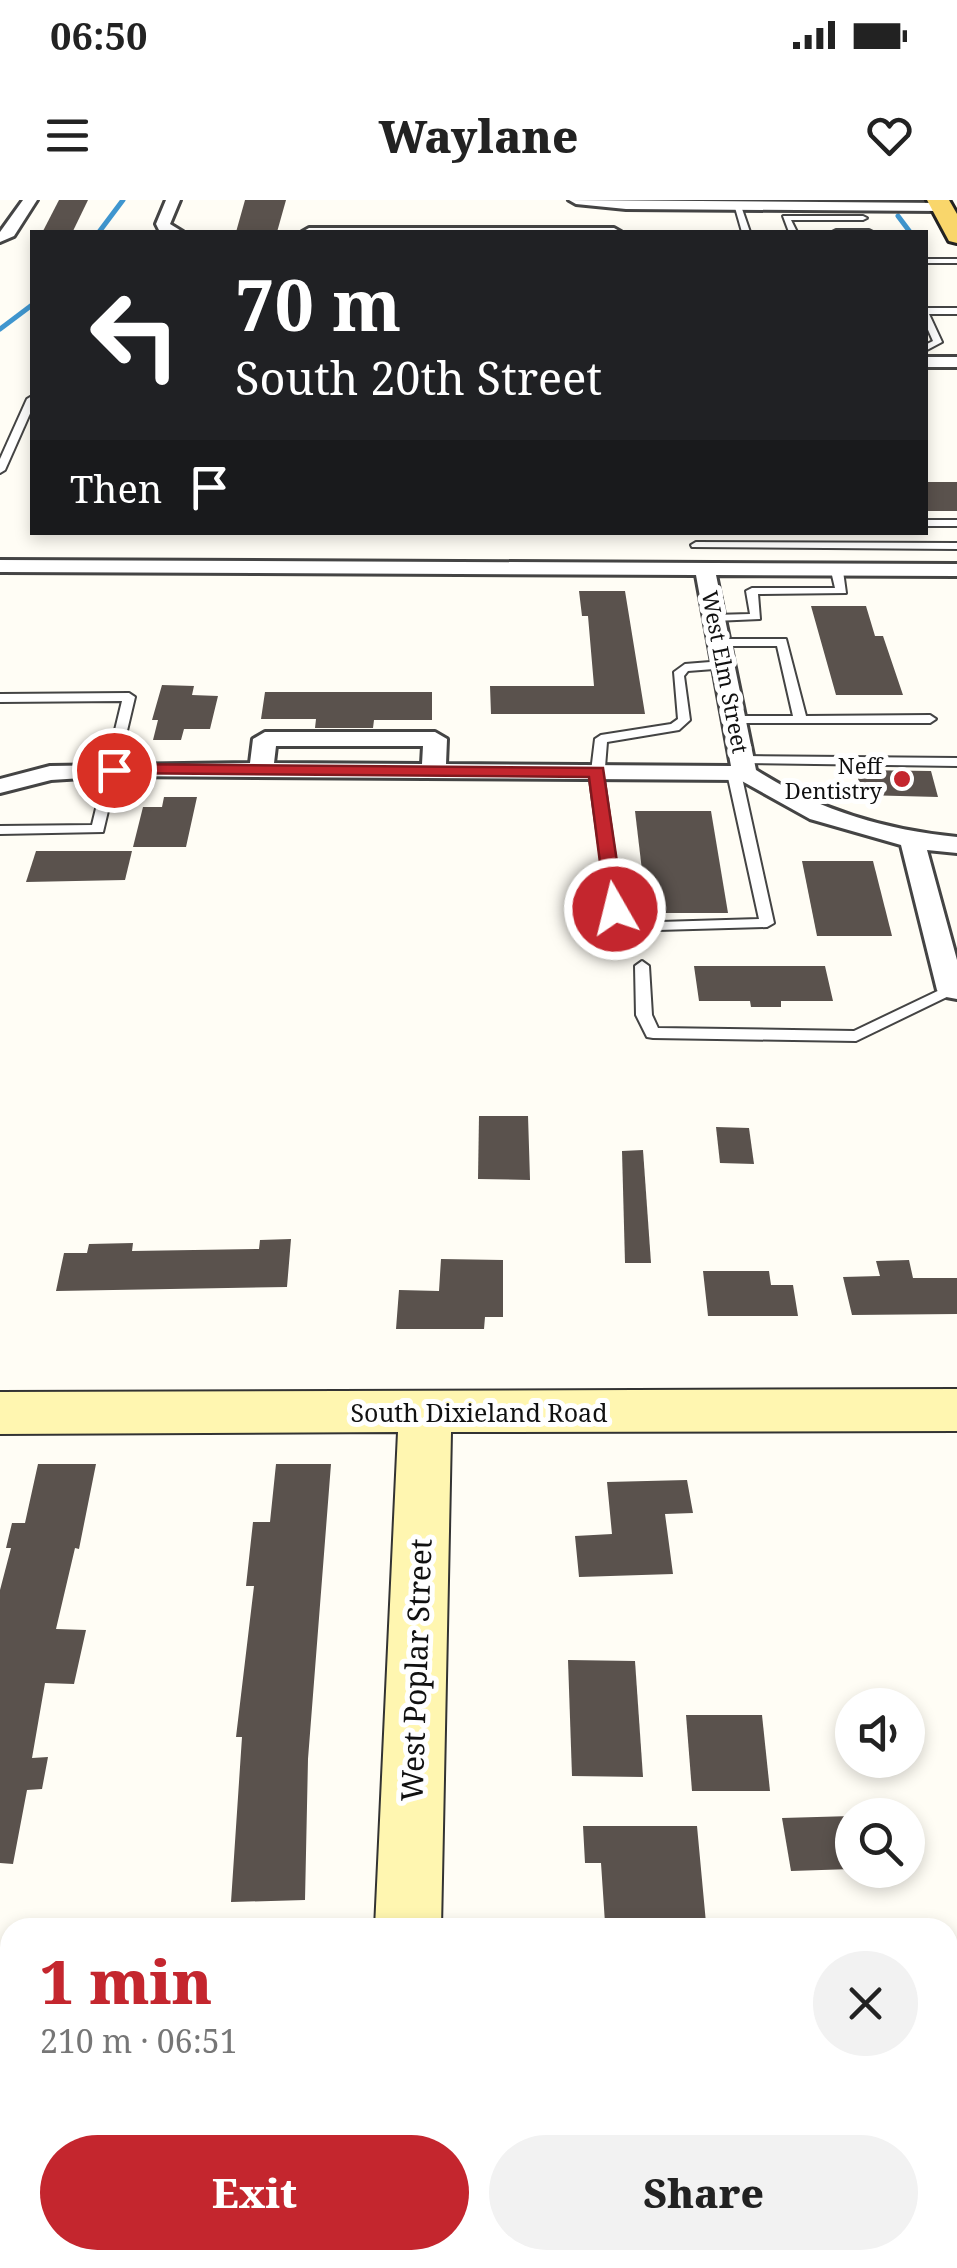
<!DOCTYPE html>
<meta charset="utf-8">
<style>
:root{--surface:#fff;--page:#f2f2f2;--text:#222;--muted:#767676;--accent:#c4262e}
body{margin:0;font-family:"Noto Serif",serif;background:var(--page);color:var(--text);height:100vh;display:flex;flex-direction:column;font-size:38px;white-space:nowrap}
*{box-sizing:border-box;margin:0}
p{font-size:32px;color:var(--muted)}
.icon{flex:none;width:55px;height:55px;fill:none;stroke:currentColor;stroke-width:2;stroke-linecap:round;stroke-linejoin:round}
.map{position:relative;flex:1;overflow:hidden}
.panel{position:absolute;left:0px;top:1718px;width:958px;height:352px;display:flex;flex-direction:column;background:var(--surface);border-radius:30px 30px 0 0;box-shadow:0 5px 15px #0003}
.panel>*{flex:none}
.banner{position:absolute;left:30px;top:30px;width:898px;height:305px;border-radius:0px;box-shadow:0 5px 15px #0003;background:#202124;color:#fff;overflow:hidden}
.tools{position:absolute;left:835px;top:1488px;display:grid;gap:20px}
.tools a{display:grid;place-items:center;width:90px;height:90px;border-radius:50%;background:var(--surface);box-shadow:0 5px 15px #0003;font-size:50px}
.pin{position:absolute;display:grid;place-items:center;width:85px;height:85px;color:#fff;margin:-42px;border:5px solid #fff;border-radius:50%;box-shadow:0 2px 10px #0007}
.me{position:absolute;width:110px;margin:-55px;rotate:352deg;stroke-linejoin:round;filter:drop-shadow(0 0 8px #0008)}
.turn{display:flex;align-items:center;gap:35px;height:210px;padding:0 40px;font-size:45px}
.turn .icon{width:130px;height:130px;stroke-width:2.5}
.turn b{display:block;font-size:70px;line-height:85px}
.then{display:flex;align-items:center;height:95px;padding:0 40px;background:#0003;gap:20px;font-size:38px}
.round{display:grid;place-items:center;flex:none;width:105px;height:105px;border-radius:52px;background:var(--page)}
.head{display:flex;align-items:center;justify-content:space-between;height:170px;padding:0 40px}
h1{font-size:60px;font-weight:800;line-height:75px;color:var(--accent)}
.button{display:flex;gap:20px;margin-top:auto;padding:20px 40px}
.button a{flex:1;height:115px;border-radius:60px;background:var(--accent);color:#fff;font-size:40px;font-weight:800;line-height:115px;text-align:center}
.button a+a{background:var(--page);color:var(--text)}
.status{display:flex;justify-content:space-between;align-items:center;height:70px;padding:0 50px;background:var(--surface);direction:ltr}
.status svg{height:28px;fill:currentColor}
header{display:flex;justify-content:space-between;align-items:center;height:130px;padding:0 40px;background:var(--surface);font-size:45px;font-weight:800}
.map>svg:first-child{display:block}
</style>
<div class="status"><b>06:50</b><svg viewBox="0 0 49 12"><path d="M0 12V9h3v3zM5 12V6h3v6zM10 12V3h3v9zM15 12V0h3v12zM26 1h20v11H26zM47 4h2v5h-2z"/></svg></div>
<header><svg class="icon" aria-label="menu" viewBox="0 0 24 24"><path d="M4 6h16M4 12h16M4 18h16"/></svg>Waylane<svg class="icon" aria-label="heart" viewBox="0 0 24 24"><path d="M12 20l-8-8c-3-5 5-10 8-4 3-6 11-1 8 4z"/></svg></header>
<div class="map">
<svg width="957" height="2068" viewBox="0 0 957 2068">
<rect width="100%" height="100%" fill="#fffdf5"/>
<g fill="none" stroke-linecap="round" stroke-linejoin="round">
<g stroke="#3f96cf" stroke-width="5">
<path d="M 898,16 L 910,32"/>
<path d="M 99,32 L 123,0"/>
<path d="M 0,129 L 32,105"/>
</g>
</g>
<g fill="#5a524d">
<path d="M 59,0 L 88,0 L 73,31 L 43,31 Z"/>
<path d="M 245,0 L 286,0 L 277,32 L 236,32 Z"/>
<rect x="925" y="282" width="32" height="29"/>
<path d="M 579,391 L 625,391 L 645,514 L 491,514 L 490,486 L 594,486 L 588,416 L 582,416 Z"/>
<path d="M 811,406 L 866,406 L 875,436 L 883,436 L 903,495 L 836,495 Z"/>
<path d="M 162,485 L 194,486 L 192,495 L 218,496 L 210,529 L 184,529 L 181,540 L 153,540 L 158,520 L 152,520 Z"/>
<path d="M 265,492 L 432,492 L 432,520 L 374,520 L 373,528 L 315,528 L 316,519 L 261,519 Z"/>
<path d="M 856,570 L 931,571 L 938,597 L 862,595 Z"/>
<path d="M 164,597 L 197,597 L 186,647 L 133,647 L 143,607 L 162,607 Z"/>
<path d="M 635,611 L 711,611 L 728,713 L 647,713 Z"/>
<path d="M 36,651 L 132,651 L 125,680 L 26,682 Z"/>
<path d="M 802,661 L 873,661 L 892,736 L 817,736 Z"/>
<path d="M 694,766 L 825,766 L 833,801 L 781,801 L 781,807 L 751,807 L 750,801 L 699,801 Z"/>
<path d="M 479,916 L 528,916 L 530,980 L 478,979 Z"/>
<path d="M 716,927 L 749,928 L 754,964 L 720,963 Z"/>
<path d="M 643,950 L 651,1063 L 625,1063 L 622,951 Z"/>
<path d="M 291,1039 L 287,1087 L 56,1091 L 64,1053 L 87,1053 L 89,1044 L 133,1043 L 132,1051 L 259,1049 L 260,1040 Z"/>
<path d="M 441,1059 L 503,1060 L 503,1117 L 485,1117 L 484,1129 L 396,1129 L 399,1090 L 439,1091 Z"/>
<path d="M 909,1060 L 913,1078 L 957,1078 L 957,1114 L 852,1115 L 843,1077 L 880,1076 L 876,1061 Z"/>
<path d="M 703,1071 L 769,1071 L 771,1085 L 793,1085 L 798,1116 L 708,1116 Z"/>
<path d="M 38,1264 L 96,1264 L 79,1349 L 75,1348 L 56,1429 L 86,1430 L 74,1484 L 45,1483 L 32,1558 L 48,1557 L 42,1589 L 27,1590 L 13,1664 L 0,1663 L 0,1390 L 11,1348 L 6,1348 L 12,1323 L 25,1323 Z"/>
<path d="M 276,1264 L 331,1264 L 308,1559 L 305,1700 L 231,1702 L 242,1537 L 236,1537 L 254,1386 L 246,1386 L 253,1322 L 270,1322 Z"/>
<path d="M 687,1280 L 693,1313 L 665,1314 L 673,1374 L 579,1377 L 575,1336 L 612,1334 L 607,1282 Z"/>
<path d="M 568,1460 L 635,1461 L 643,1577 L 572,1576 Z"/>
<path d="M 686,1515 L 762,1515 L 770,1591 L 692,1591 Z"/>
<path d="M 852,1616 L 852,1669 L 791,1671 L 782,1618 Z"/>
<path d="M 583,1626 L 697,1626 L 706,1723 L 605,1723 L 601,1663 L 585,1663 Z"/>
</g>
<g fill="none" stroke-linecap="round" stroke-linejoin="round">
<defs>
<g id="lane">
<path d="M 734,4 L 741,6 L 750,32 L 742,32 Z"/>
<path d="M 783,16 L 863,16 L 867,18 L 863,20 L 791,20 L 797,32 L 789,32 Z"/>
<path d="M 836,30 L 869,30 L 873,32 L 832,32 Z"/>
<rect x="925" y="59" width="32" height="4"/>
<path d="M 925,108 L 957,108 L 957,114 L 929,114 L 942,142 L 925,151 L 925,145 L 933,141 L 925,123 Z"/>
<path d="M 32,196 L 32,209 L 5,270 L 0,273 L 0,259 L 27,199 Z"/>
<rect x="925" y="320" width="32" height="6"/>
<path d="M 696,342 L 957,343 L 957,349 L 692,347 L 691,345 Z"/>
<path d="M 837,368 L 843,371 L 846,393 L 758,394 L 760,419 L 714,421 L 708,418 L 714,415 L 750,414 L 746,391 L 752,388 L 835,388 L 831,371 Z"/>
<path d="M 715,439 L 786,439 L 806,516 L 930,515 L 936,519 L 930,523 L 731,523 L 731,517 L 735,516 L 793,516 L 777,446 L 719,446 L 715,445 Z"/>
<path d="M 723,461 L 727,462 L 727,468 L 688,471 L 684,476 L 690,520 L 679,530 L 607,542 L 604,580 L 622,707 L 660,722 L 759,719 L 727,573 L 734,569 L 741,573 L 774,723 L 767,727 L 658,730 L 608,709 L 590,580 L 595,539 L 601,535 L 671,524 L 678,519 L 674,472 L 685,464 Z"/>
<path d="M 129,493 L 135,497 L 103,632 L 0,634 L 0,626 L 92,625 L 122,501 L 0,502 L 0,494 Z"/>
<path d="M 744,556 L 957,558 L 957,566 L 739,563 L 738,560 Z"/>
<path d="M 642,761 L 649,766 L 652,815 L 658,828 L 854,831 L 946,787 L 956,787 L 957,792 L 856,841 L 653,838 L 647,837 L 636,815 L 635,766 Z"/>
</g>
<g id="street">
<path d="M 23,0 L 37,0 L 14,36 L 0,42 L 0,32 Z"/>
<path d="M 166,0 L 180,0 L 170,24 L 183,32 L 159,30 L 156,24 Z"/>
<path d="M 569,0 L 941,3 L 948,7 L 941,11 L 626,9 L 576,4 Z"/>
<path d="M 309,28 L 614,28 L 621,32 L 302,32 Z"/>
<rect x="925" y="157" width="32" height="10"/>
<path d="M 0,360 L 957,364 L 957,376 L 716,375 L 756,570 C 818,610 884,630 957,637 L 957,653 L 927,650 L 957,760 L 957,799 L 941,796 L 937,790 L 901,645 L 810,619 L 740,580 L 114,576 L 51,580 L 0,593 L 0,579 L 50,566 L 250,563 L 253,539 L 265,532 L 435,532 L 447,539 L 446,564 L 731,566 L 696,375 L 0,372 ZM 276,546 L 423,546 L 422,564 L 274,563 Z"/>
</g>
<g id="secondary">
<path d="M 957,1189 L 957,1231 L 451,1232 L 441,1728 L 375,1728 L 398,1232 L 0,1234 L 0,1192 Z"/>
<path d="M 361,2060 L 435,2060 L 434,2068 L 360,2068 Z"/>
</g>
<path id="primary" d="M 927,0 L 949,0 L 957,14 L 957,43 L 949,41 Z"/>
</defs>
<use href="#lane" stroke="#444" stroke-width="4"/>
<use href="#street" stroke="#444" stroke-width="6"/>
<use href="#secondary" stroke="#333" stroke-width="4"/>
<use href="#primary" stroke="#222" stroke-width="6"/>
<use href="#lane" fill="#fff" fill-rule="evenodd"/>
<use href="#street" fill="#fff" fill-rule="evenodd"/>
<use href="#secondary" fill="#fff6b0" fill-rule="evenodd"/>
<use href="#primary" fill="#f9d66b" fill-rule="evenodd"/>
</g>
<path fill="#c4262e" stroke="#7f191e" stroke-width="2.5" d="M 114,564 L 603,568 L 624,709 L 615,715 L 606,709 L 589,577 L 108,573 L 105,570 Z"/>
<circle fill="#c4262e" stroke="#fff" stroke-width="4" cx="902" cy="579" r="10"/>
<g text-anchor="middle" stroke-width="10" stroke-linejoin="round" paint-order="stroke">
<g font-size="22" fill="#111" stroke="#fff">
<text transform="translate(725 472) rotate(79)" y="8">West Elm Street</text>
</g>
<g font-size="22" fill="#111" stroke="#fff" text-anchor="end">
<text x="882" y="574">Neff<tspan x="882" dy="25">Dentistry</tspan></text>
</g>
<g font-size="25" fill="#111" stroke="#fff">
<text x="479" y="1222">South Dixieland Road</text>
</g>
<g font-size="30" fill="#111" stroke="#fff">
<text transform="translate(417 1470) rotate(-88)" y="10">West Poplar Street</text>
</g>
</g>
</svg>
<div class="tools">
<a><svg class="icon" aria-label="sound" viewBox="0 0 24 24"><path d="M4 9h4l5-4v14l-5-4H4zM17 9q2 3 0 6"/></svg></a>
<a><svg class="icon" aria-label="search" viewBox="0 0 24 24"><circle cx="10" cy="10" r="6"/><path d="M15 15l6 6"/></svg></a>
</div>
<div class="pin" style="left:114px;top:570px;background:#d93025"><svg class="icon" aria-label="arrive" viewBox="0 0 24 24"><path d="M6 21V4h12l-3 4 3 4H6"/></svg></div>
<svg class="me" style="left:615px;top:709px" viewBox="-20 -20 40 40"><circle r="17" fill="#c4262e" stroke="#fff" stroke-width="3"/><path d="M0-11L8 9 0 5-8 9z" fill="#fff"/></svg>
<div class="banner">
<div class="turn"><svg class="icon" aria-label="left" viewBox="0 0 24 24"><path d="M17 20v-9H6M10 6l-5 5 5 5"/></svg><div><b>70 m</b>South 20th Street</div></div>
<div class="then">Then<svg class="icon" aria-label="arrive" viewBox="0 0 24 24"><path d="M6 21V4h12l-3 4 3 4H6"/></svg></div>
</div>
<section class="panel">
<div class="head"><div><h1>1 min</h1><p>210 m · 06:51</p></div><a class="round"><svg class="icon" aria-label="close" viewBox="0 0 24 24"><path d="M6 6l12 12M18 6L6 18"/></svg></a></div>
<div class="button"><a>Exit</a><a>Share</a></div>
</section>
</div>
